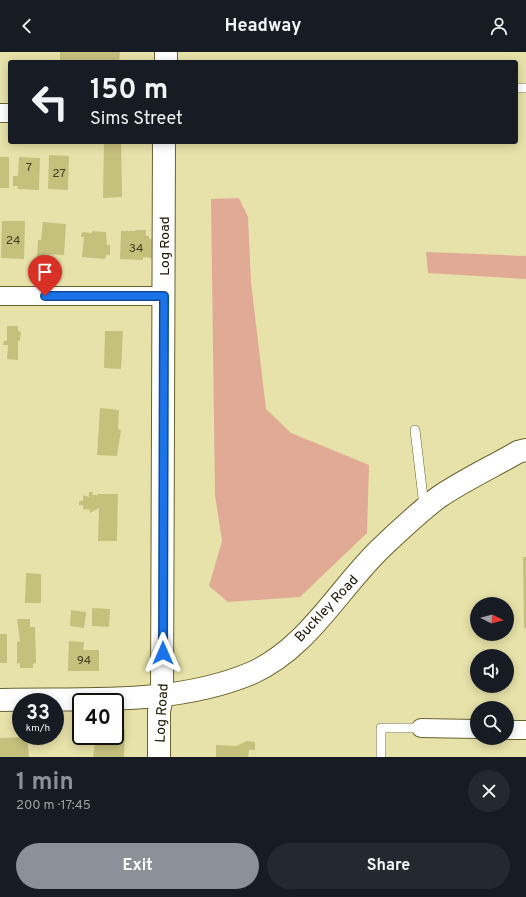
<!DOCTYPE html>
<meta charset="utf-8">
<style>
:root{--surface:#171b24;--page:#242831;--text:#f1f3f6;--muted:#9ea1a6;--accent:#8c9099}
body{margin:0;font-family:Overpass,sans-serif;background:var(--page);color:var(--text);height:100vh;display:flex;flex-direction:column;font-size:15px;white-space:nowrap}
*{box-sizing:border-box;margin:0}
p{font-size:13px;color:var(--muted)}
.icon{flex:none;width:22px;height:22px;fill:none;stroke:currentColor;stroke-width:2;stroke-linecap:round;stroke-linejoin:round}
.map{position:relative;height:705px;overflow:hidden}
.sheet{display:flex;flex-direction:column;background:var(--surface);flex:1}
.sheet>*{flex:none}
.banner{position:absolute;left:8px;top:8px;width:510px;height:84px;border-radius:4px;box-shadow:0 2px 10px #0003;background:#171b24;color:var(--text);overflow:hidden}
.needle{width:26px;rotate:96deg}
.tools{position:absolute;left:470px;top:545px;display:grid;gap:8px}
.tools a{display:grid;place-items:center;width:44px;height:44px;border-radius:50%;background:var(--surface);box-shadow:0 2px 10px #0003;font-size:20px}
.speed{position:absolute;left:12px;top:641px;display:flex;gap:8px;font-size:20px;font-weight:700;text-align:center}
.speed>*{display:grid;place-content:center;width:52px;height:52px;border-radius:50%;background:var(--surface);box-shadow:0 2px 10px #0003;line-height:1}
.speed small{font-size:10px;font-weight:400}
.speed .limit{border:2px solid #111;border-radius:6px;background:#fff;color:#111}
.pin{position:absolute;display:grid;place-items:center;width:34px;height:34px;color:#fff;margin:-41px -17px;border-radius:50% 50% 50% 0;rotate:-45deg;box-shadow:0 0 4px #0007}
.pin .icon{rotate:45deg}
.me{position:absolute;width:44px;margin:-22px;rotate:0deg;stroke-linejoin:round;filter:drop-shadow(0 0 3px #0008)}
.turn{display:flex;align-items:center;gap:14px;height:84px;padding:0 16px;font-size:18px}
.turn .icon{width:52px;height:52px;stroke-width:2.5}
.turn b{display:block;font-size:28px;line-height:34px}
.round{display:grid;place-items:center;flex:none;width:42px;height:42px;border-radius:21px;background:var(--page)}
.overview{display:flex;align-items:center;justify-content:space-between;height:68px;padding:0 16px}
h1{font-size:24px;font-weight:700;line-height:30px;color:var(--accent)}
.cta{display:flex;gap:8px;margin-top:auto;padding:8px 16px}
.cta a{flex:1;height:46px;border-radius:24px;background:var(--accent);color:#fff;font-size:16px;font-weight:700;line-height:46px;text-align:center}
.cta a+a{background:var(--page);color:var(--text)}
header{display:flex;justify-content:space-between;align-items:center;height:52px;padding:0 16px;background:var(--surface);font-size:18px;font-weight:700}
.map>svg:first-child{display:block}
</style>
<header><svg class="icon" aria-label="back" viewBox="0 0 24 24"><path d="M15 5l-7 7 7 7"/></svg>Headway<svg class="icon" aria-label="person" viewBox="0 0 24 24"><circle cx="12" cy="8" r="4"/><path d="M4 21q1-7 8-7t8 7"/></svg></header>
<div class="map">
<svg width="526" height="705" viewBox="0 0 526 705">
<rect width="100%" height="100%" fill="#e7e2a9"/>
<g fill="#e0aa94">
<path d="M 239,146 L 248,165 L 251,230 L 266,357 L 291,381 L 369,413 L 367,481 L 300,545 L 228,550 L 209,534 L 222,489 L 215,443 L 211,147 Z"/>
<path d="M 426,200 L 526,204 L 526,227 L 428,221 Z"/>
</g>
<g fill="#c6c07d">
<path d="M 60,0 L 120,0 L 119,10 L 60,10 Z"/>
<path d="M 104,90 L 121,90 L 122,145 L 103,146 Z"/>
<path d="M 49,103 L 69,104 L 68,138 L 48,137 Z"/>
<rect x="0" y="105" width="9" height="31"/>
<path d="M 19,105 L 40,106 L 39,138 L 18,137 L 17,134 L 13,134 L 13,124 L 18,124 Z"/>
<path d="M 2,169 L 25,169 L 24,207 L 1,206 Z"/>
<path d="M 43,170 L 66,172 L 64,203 L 45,202 L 45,206 L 37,205 L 38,188 L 41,188 Z"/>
<path d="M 135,178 L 146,178 L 146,184 L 149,184 L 149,187 L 153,187 L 152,206 L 143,205 L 143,208 L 120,207 L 121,179 L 135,179 Z"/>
<path d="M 92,179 L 106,180 L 107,193 L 110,193 L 110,203 L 106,203 L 105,207 L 82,205 L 84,185 L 81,185 L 82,180 L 92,181 Z"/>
<path d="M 7,274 L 18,274 L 18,279 L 21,280 L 20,289 L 18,288 L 18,308 L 7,307 L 8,293 L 3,293 L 4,289 L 7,289 Z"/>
<path d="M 105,279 L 123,279 L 121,317 L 104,316 Z"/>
<path d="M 100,356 L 119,358 L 118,377 L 121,378 L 117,404 L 97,403 Z"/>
<path d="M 89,440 L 93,440 L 92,443 L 98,443 L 98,442 L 118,442 L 117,489 L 98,489 L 99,456 L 90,461 L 90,458 L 83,457 L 83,453 L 79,453 L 79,449 L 83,449 L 83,443 L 89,445 Z"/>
<path d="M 523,505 L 526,505 L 526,576 L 524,576 Z"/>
<path d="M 26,521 L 41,522 L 41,551 L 25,551 Z"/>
<path d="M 92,556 L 110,557 L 109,575 L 92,574 Z"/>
<path d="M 71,558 L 86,560 L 84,576 L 70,574 Z"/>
<path d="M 17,567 L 30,567 L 30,575 L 35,575 L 36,611 L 33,612 L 33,616 L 20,616 L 20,611 L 17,612 L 17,590 L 20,589 Z"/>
<rect x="0" y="582" width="7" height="29"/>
<path d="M 69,589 L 84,590 L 83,598 L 99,598 L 99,619 L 68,619 Z"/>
<path d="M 115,677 L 125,678 L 124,705 L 93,705 L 96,684 L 115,684 Z"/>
<path d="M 27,685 L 29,705 L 0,705 L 0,686 Z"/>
<path d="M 247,689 L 255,690 L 255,698 L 249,698 L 248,705 L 216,705 L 216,693 L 236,694 Z"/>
</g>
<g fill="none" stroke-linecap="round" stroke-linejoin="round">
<defs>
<g id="service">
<path d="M 516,36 L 526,36"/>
<path d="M 415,378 L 424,454"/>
<path d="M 381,705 L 381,676 L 421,676"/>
</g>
<g id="minor">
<path d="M 0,61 L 10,61"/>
<path d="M 0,244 L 164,244"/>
<path d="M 421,676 L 477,677"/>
<path d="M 507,678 L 526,678"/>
</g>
<g id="tertiary">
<path d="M 166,10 L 166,0"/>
<path d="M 0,648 C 84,646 174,654 252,621 C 308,596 339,536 382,495 C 399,479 420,459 439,445 C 464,428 492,415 518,400 L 526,398"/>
<path d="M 159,705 L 159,659 L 162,645 L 164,90"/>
</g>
</defs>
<use href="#service" stroke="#68632d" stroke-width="10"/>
<use href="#minor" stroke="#68632d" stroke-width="20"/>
<use href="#tertiary" stroke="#68632d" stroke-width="24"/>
<use href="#service" stroke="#fff" stroke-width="9"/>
<use href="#minor" stroke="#fff" stroke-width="18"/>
<use href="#tertiary" stroke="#fff" stroke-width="22"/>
</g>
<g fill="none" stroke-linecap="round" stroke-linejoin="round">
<defs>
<path id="route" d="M 45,244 L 164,244 L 163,601"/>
</defs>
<use href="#route" stroke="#114b97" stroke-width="10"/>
<use href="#route" stroke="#1a73e8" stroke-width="7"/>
</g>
<g text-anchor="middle" stroke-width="3.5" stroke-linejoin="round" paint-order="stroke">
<g font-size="12" fill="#434020">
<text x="29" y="119">7</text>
<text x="59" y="125">27</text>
<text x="13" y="192">24</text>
<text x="136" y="200">34</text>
<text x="84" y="612">94</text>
</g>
<g font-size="14" fill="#171501" stroke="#fff">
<text transform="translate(164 194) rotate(-90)" y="5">Log Road</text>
<text transform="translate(326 556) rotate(-47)" y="5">Buckley Road</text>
<text transform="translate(161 661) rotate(-87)" y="5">Log Road</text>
</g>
</g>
</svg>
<div class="tools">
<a><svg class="needle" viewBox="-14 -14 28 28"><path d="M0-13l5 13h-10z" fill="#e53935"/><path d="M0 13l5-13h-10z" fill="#9ea1a6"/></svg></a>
<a><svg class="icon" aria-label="sound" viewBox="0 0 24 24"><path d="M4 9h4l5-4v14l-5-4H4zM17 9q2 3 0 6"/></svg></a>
<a><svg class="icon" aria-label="search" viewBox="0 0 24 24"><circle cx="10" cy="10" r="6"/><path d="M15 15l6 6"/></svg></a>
</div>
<div class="speed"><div>33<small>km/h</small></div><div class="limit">40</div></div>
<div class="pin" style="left:45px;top:244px;background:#d93025"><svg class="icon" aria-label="arrive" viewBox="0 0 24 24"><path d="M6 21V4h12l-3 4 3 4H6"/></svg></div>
<svg class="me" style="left:163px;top:601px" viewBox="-20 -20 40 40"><path d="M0-17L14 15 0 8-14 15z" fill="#1a73e8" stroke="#fff" stroke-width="4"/></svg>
<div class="banner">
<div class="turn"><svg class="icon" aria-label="left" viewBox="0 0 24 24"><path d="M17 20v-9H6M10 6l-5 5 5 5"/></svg><div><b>150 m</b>Sims Street</div></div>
</div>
</div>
<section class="sheet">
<div class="overview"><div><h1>1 min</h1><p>200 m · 17:45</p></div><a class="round"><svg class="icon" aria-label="close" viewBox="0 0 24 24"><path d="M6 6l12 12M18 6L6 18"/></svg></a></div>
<div class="cta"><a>Exit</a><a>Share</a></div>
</section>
